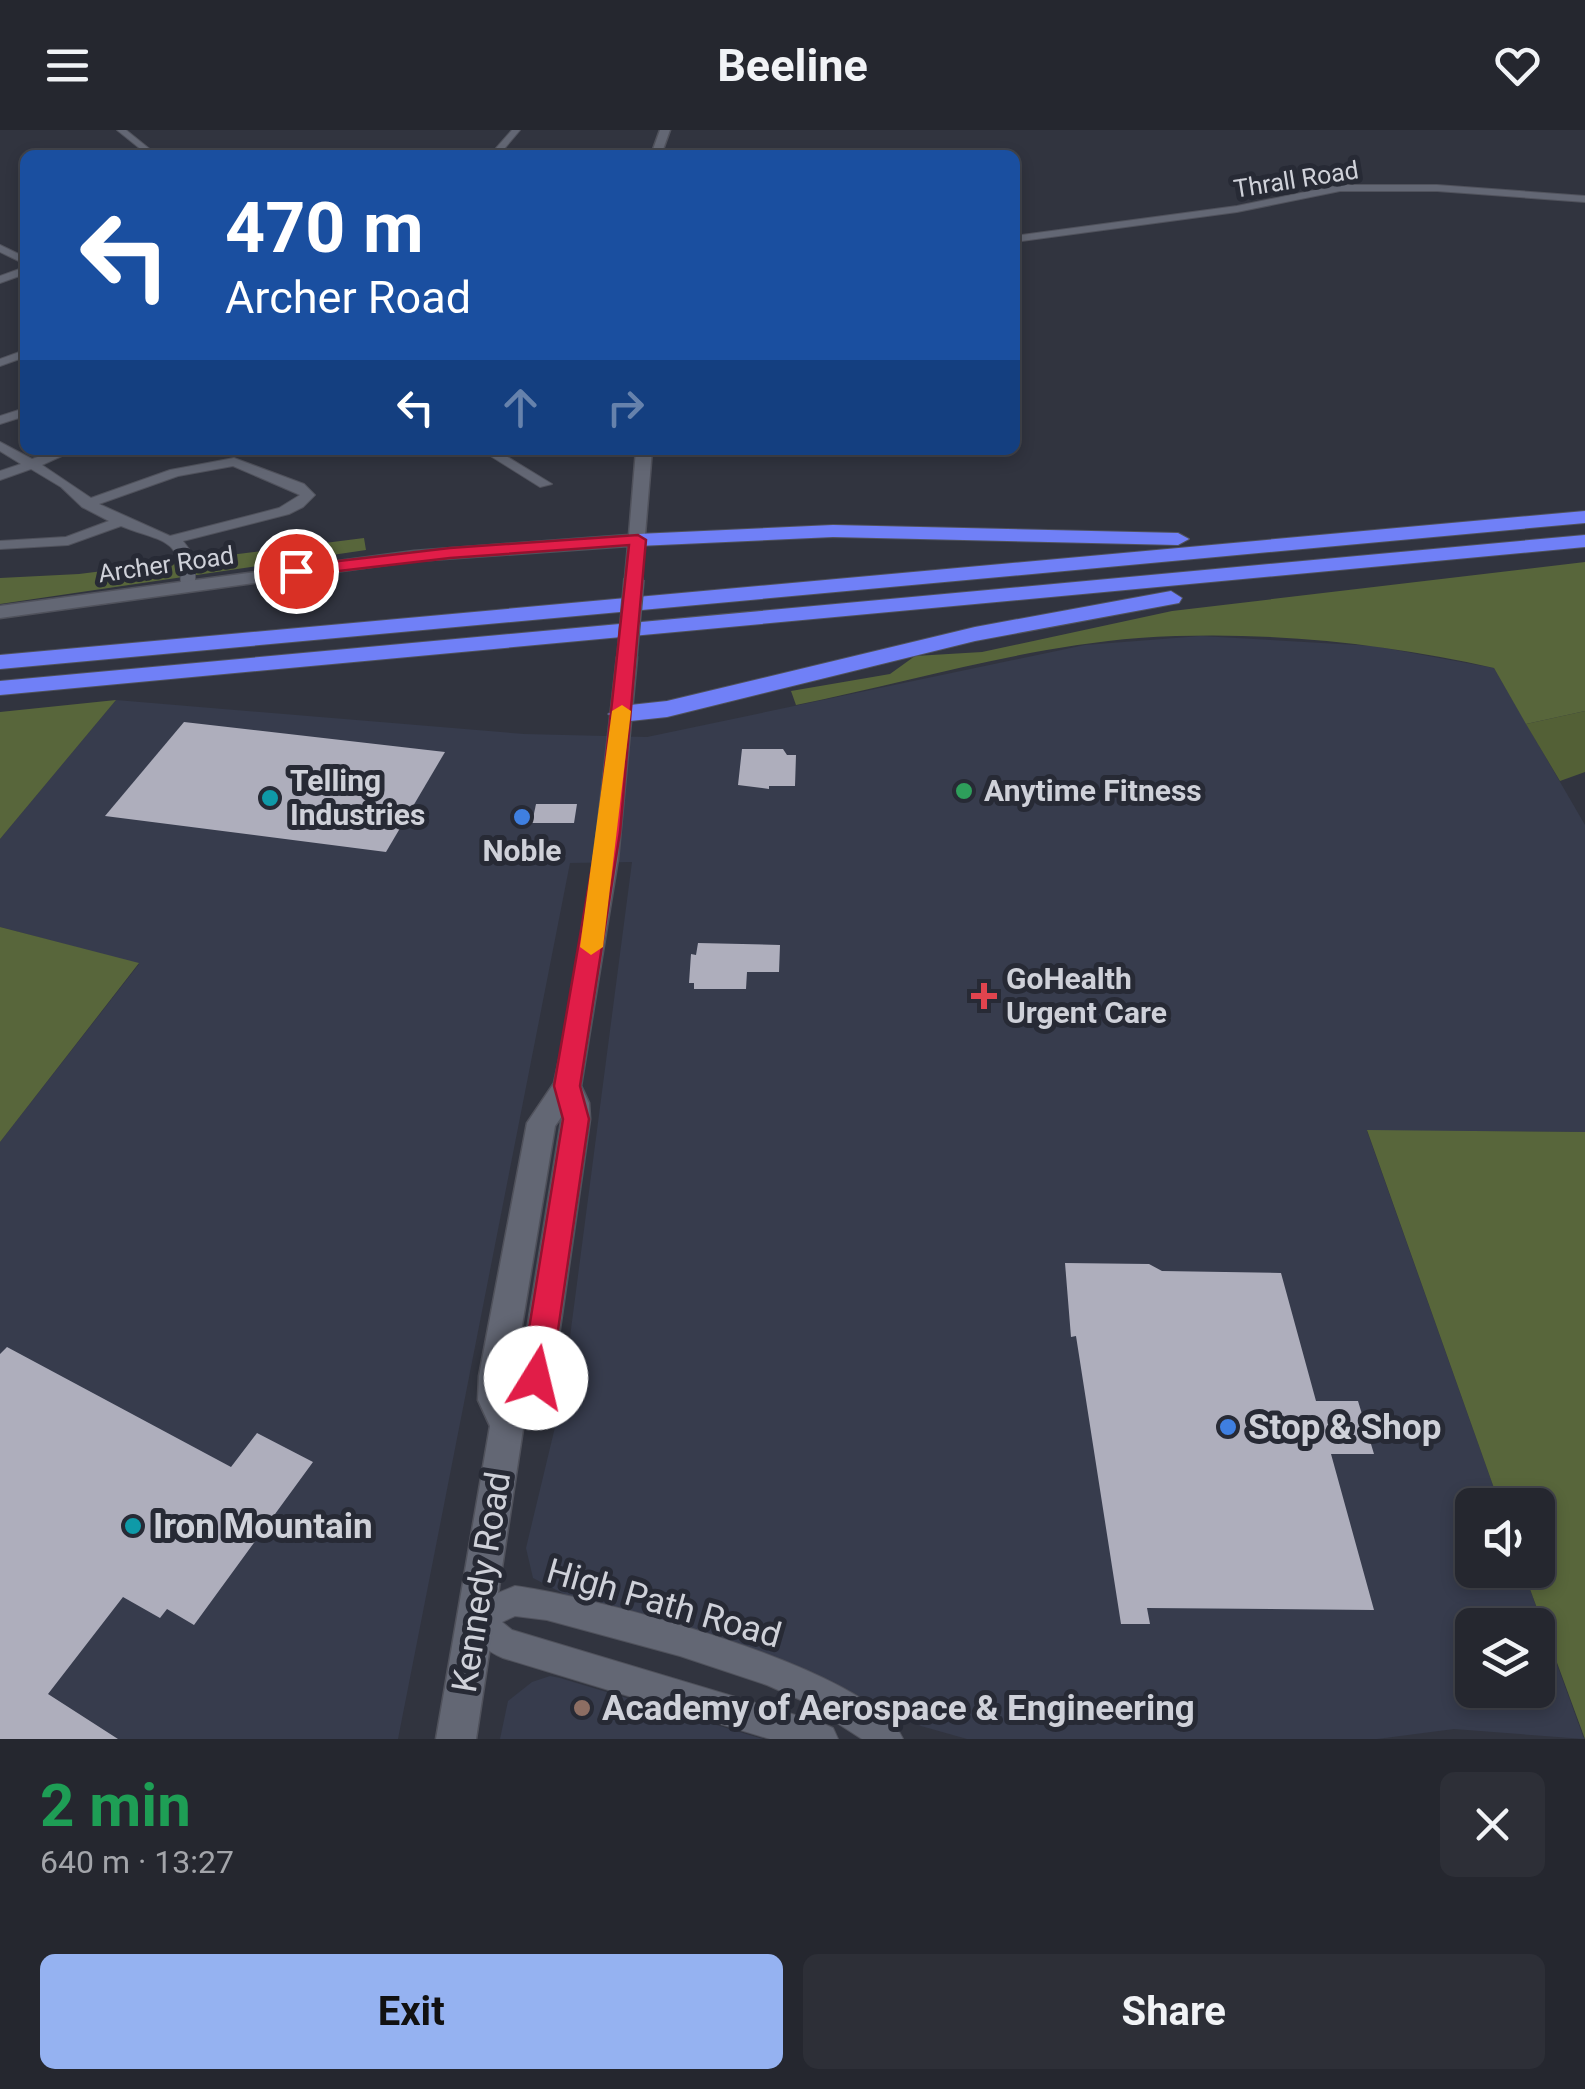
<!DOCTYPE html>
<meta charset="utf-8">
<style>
:root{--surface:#25272f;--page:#2d2f37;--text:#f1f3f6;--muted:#a3a5aa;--line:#42444b;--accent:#95b2f1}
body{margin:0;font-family:Roboto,sans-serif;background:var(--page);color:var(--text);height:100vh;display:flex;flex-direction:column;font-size:38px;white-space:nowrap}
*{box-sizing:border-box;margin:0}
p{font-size:32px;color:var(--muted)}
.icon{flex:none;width:55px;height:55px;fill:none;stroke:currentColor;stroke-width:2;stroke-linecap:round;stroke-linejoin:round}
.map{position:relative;height:1609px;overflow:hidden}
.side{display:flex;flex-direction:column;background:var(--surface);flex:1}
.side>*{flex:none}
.hud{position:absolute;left:20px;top:20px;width:1000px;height:305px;border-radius:15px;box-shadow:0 5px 15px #0003,0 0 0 2px var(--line);background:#1a4fa0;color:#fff;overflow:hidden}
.buttons{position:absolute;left:1455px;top:1358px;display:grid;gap:20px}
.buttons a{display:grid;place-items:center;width:100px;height:100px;border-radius:15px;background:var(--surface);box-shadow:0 5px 15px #0003,0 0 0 2px var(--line);font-size:50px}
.pin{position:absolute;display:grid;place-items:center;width:85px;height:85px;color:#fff;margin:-42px;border:5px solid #fff;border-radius:50%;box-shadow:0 2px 10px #0007}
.me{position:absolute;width:110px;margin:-55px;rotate:9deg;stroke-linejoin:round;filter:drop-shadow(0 0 8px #0008)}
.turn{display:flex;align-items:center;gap:35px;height:210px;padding:0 40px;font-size:45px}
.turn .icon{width:130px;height:130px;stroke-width:2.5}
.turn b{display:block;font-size:70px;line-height:85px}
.lanes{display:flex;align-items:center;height:95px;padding:0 40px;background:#0003;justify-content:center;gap:50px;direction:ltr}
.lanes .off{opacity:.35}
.round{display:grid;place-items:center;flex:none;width:105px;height:105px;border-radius:15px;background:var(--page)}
.summary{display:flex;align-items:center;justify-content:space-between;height:170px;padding:0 40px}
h1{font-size:60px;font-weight:700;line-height:75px;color:#1e9e55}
.cta{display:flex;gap:20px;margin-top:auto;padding:20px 40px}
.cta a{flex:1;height:115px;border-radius:15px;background:var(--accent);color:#111;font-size:40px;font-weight:700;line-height:115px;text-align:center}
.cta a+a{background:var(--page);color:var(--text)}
header{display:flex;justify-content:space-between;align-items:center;height:130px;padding:0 40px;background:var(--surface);font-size:45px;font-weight:700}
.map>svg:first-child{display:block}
</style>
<header><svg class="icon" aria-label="menu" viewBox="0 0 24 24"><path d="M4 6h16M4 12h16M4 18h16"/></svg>Beeline<svg class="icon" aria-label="heart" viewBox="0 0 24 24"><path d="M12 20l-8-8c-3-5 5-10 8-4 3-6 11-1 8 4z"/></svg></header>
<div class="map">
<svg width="1585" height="1609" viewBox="0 0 1585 1609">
<rect width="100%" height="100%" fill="#31343f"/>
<g fill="#373c4d" fill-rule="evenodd">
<path d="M 1201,506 L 1374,516 L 1494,538 L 1585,695 L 1585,1002 L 1367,1001 L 1500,1375 L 1472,1375 L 1472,1440 L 1523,1440 L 1584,1609 L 1454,1599 L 1377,1609 L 967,1609 L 921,1596 L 785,1532 L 570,1467 L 533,1448 L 526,1418 L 562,1268 L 632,732 L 570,733 L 398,1609 L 0,1609 L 0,1012 L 139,834 L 0,797 L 0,709 L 116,570 L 524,604 L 647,607 L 1085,515 ZM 1472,1495 L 1538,1495 L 1538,1560 L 1472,1560 Z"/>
<path d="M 550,1546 L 560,1548 L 763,1609 L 500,1609 L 508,1571 L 532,1552 Z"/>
</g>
<path fill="#536036" d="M 1585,581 L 1585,642 L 1560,651 L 1526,594 Z"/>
<g fill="#58663b">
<path d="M 364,408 L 366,420 L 0,474 L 0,448 L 79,444 Z"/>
<path d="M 1585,432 L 1585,581 L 1526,594 L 1494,538 C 1379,512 1257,500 1139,508 C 1024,517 909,552 796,575 L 791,561 L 890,544 L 915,526 L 982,522 L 1172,481 Z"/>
<path d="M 116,570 L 0,709 L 0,582 Z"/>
<path d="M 0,797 L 139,833 L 0,1012 Z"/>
<path d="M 1367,1000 L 1585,1002 L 1585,1609 L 1523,1440 L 1538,1440 L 1538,1375 L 1500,1375 Z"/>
</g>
<g fill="#aeaebc">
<path d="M 184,592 L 445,622 L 386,722 L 105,686 Z"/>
<path d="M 742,619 L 783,619 L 787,625 L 796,625 L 795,656 L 769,656 L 769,659 L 738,655 Z"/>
<path d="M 536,674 L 577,674 L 574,693 L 532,693 Z"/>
<path d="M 698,813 L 780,815 L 779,842 L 747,842 L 746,859 L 694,859 L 694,853 L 689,853 L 691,824 L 696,825 Z"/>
<path d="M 1065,1133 L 1149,1134 L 1162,1141 L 1281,1143 L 1316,1271 L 1358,1271 L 1374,1324 L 1331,1324 L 1374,1480 L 1147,1478 L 1150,1494 L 1121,1494 L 1076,1206 L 1071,1207 Z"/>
<path d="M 7,1217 L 231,1337 L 257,1303 L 313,1332 L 194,1495 L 167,1479 L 160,1488 L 123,1467 L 48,1564 L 118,1609 L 0,1609 L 0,1224 Z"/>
</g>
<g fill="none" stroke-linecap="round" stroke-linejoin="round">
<defs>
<g id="minor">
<path d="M 117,0 L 126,0 L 157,25 L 148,25 Z"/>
<path d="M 512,0 L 520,0 L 499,25 L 490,25 Z"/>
<path d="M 1340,55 L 1437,55 L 1585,66 L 1585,72 L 1437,61 L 1340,61 L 1237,82 L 1015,112 L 1015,106 L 1237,76 Z"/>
<path d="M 0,115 L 25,127 L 25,134 L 0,122 Z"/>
<path d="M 25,137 L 25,144 L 0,153 L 0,146 Z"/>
<path d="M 25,220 L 25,227 L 0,236 L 0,229 Z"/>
<path d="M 25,278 L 25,286 L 0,294 L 0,286 Z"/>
<path d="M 0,312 L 32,329 L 57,320 L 75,320 L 42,335 L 91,368 L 170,340 L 234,328 L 304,354 L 315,365 L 303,377 L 289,384 L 183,411 L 195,427 L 195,456 L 188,460 L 181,456 C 181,406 163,413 121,396 L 68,415 L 0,419 L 0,411 L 66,407 L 109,391 L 82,377 L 61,357 L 31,339 L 0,350 L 0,341 L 21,334 L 0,321 ZM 233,336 L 300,365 L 279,378 L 170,406 L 99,374 L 178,346 Z"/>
<path d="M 481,320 L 496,320 L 552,354 L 540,357 Z"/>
<path d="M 515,1456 C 591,1466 873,1538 903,1609 L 862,1609 L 803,1571 L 767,1555 L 680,1526 L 547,1490 L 515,1486 L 502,1492 L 512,1500 L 822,1593 L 833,1598 L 838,1609 L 770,1609 L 503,1528 C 486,1521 467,1505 460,1488 L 464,1477 Z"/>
</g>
<g id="tertiary">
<path d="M 660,0 L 670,0 L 661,25 L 651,25 Z"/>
<path d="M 636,320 L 652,320 L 641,453 L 634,455 L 625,449 L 628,416 L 414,431 L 0,488 L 0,476 L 414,421 L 629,405 Z"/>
<path d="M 627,521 L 637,527 L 618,729 L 581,956 L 589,973 L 590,989 L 553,1247 L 523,1299 L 476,1609 L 436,1609 L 490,1296 L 478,1270 L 479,1246 L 527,993 L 554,953 L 564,908 L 594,729 L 617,527 ZM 562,986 L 520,1243 L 512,1256 L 555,996 Z"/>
</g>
<g id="motorway">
<path d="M 1585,381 L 1585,393 L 0,539 L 0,525 Z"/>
<path d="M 833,395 L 1178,403 L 1189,409 L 1178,415 L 833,407 L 638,416 L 627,410 L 638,404 Z"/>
<path d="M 1585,405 L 1585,417 L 0,565 L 0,551 Z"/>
<path d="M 1171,461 L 1182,468 L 1179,473 L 975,511 L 667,587 L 621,592 L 608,584 L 621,576 L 667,571 L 975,497 Z"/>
</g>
</defs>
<use href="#minor" stroke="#50525c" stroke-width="2"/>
<use href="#tertiary" stroke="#50525c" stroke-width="3"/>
<use href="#motorway" stroke="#50525c" stroke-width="2"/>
<use href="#minor" fill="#636774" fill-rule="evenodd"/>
<use href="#tertiary" fill="#636774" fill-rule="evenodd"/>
<use href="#motorway" fill="#7080f7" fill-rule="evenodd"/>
<defs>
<path id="tertiary-bridge" d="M 627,527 L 634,449"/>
</defs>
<use href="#tertiary-bridge" stroke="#50525c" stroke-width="22" stroke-linecap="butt"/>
<use href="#tertiary-bridge" stroke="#636774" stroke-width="20"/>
</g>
<path fill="#e11d48" stroke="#92132f" stroke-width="2.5" d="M 638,405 L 646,410 L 620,702 L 580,956 L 589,989 L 551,1248 L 547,1257 L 536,1262 L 526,1257 L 521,1248 L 563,989 L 554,956 L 598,702 L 629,415 L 450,428 L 296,446 L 288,441 L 296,436 L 450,418 Z"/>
<path fill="#f59e0b" d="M 622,575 L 631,581 L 603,817 L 591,825 L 580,817 L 612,581 Z"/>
<circle fill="#2e9e5b" stroke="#272a35" stroke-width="4" cx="964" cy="661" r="10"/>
<g fill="#0f9aa8" stroke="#272a35" stroke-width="4">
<circle cx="270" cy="668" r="10"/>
<circle cx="133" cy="1396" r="10"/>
</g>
<g fill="#3f7fe0" stroke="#272a35" stroke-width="4">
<circle cx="522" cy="687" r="10"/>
<circle cx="1228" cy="1297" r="10"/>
</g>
<path fill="#e0444e" stroke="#272a35" stroke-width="4" d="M979 851h10v10h10v10h-10v10h-10v-10h-10v-10h10z"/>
<circle fill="#8d6e63" stroke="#272a35" stroke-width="4" cx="582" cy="1578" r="10"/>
<g text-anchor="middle" stroke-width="10" stroke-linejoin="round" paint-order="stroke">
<g font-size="25" fill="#cfd1d9" stroke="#272a35">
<text transform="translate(1296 49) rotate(-9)" y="9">Thrall Road</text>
<text transform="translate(166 434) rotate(-8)" y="9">Archer Road</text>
</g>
<g font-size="30" font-weight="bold" fill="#cfd1d9" stroke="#272a35" text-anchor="start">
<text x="290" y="661">Telling<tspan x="290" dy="34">Industries</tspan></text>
<text x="984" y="671">Anytime Fitness</text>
<text x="522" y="731" text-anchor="middle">Noble</text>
<text x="1006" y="859">GoHealth<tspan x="1006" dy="34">Urgent Care</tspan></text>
</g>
<g font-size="35" font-weight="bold" fill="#cfd1d9" stroke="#272a35" text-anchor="start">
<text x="1248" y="1309">Stop &amp; Shop</text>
<text x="153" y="1408">Iron Mountain</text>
<text x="602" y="1590">Academy of Aerospace &amp; Engineering</text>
</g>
<g font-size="35" fill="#cfd1d9" stroke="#272a35">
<text transform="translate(481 1452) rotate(-81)" y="12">Kennedy Road</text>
<text transform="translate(664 1473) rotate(16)" y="12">High Path Road</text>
</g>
</g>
</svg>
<div class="buttons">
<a><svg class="icon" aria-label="sound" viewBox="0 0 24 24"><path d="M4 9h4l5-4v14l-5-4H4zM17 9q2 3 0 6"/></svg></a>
<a><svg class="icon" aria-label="layers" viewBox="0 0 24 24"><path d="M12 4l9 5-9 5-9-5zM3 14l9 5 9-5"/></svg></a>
</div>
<div class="pin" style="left:296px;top:441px;background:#d93025"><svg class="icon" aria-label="arrive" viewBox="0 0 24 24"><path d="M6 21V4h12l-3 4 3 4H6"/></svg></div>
<svg class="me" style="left:536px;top:1248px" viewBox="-20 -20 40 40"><circle r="19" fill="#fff"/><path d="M0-13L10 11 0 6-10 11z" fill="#e11d48"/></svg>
<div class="hud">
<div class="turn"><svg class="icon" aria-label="left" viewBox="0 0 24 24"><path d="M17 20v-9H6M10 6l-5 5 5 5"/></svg><div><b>470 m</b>Archer Road</div></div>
<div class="lanes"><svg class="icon" aria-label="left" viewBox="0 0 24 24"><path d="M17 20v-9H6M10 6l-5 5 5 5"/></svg><svg class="icon off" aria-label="ahead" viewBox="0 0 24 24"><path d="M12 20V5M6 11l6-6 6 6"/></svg><svg class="icon off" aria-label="right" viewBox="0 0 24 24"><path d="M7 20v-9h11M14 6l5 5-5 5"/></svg></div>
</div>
</div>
<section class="side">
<div class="summary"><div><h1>2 min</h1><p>640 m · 13:27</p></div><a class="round"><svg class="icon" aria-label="close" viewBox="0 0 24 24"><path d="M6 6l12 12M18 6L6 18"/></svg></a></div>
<div class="cta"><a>Exit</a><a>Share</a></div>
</section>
